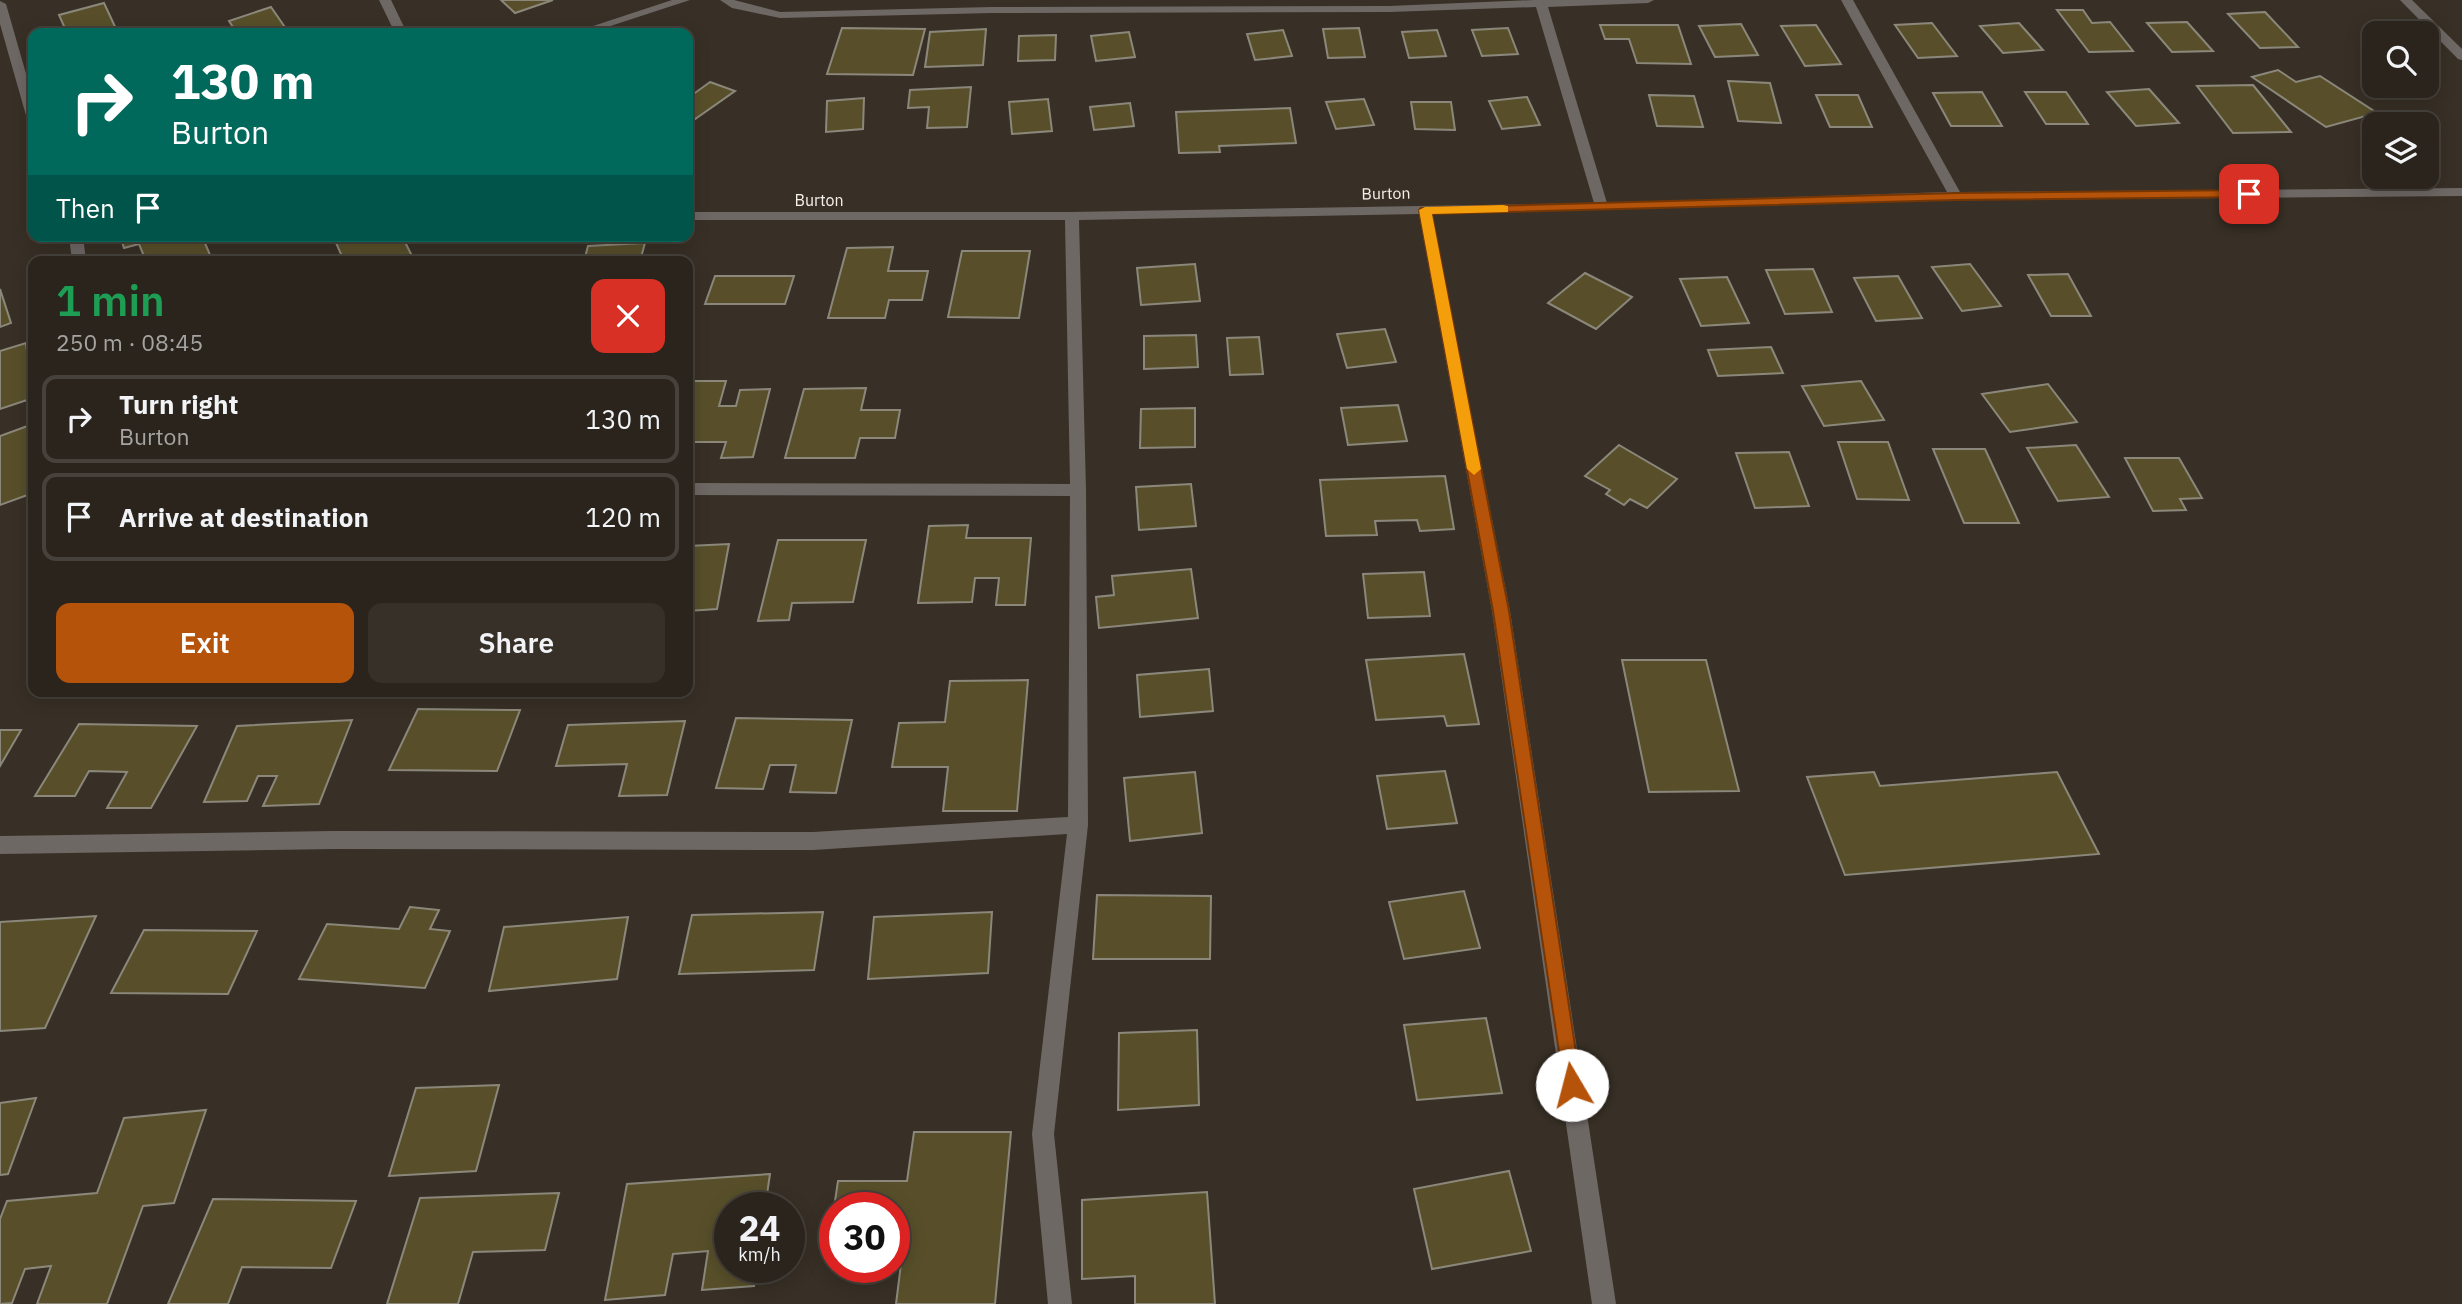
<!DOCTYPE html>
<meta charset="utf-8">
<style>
:root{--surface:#2a241c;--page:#363029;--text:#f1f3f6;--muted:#a5a4a3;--line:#46413b;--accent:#b45309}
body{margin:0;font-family:"IBM Plex Sans",sans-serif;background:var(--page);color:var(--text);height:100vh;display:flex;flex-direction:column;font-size:26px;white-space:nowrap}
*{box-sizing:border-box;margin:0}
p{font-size:23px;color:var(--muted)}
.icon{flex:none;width:38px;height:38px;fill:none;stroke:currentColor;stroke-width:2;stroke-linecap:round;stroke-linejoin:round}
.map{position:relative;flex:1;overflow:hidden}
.drawer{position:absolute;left:28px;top:256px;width:665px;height:441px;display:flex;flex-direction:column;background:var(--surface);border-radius:14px;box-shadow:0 4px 18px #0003,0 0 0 2px var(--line)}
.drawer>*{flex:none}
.guide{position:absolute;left:28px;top:28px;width:665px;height:214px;border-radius:14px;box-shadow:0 4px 18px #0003,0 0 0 2px var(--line);background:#00695c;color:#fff;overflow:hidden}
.fabs{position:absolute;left:2362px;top:21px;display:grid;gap:14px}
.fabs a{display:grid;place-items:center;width:77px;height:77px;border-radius:14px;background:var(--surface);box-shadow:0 4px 18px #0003,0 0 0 2px var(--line);font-size:35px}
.speed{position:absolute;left:714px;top:1192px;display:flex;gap:14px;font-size:35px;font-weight:700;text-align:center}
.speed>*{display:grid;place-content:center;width:91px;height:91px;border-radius:50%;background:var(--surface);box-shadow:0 4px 18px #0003,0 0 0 2px var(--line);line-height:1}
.speed small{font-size:18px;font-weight:400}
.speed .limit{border:10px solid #d22;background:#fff;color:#111}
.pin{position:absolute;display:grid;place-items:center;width:60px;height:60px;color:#fff;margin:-30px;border-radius:14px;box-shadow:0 4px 10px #0006}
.me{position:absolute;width:77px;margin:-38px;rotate:352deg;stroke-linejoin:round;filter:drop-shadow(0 0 5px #0008)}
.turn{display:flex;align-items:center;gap:24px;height:147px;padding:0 28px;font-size:32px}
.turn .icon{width:91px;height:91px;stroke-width:2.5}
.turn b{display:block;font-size:49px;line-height:60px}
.then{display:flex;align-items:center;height:66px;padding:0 28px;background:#0003;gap:14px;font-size:26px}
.round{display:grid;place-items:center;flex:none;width:74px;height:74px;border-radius:14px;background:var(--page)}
.summary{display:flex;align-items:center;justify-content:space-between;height:119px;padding:0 28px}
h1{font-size:42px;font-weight:600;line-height:52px;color:#1e9e55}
.button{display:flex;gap:14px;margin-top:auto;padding:14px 28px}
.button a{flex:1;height:80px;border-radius:14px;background:var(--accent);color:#fff;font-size:28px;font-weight:600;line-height:80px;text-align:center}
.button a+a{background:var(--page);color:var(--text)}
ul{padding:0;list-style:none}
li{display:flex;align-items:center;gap:21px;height:88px;margin:0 14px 10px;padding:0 14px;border:4px solid var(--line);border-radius:14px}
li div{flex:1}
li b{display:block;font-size:26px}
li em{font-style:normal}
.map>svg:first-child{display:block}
</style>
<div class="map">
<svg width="2462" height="1304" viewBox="0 0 2462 1304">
<rect width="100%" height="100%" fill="#383026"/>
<g fill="#584f2a" stroke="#8b887b" stroke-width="2">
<path d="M 501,0 L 553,0 L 515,13 Z"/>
<path d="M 104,3 L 118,33 L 67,33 L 59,15 Z"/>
<path d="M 271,7 L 289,33 L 237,33 L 229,21 Z"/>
<path d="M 2057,10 L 2083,10 L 2092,23 L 2110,22 L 2133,51 L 2089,52 Z"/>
<path d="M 2265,12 L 2298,47 L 2260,48 L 2228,14 Z"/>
<path d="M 2187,22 L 2213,51 L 2172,52 L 2147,23 Z"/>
<path d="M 1932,23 L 1957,56 L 1918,58 L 1895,25 Z"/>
<path d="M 2019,23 L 2043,50 L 2003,53 L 1980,26 Z"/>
<path d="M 1741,24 L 1758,55 L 1715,57 L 1699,26 Z"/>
<path d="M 1600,25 L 1678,25 L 1691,64 L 1637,63 L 1629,39 L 1605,39 Z"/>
<path d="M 1816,25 L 1841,64 L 1805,66 L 1781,26 Z"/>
<path d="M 842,28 L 925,29 L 913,75 L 827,74 Z"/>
<path d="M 1359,28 L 1365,57 L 1328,58 L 1323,29 Z"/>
<path d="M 1508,28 L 1518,54 L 1482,56 L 1472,30 Z"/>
<path d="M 986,29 L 983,65 L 925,67 L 930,32 Z"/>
<path d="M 1283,30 L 1292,56 L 1255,60 L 1247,34 Z"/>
<path d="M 1437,30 L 1446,56 L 1409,58 L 1402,32 Z"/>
<path d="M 1129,32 L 1135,57 L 1096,61 L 1091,36 Z"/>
<path d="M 1056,35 L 1055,60 L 1018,61 L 1019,36 Z"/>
<path d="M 2278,70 L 2296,82 L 2320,76 L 2377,113 L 2326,127 L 2252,77 Z"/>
<path d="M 1728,81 L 1770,83 L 1781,123 L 1738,121 Z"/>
<path d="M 710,82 L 735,91 L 688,124 L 688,98 Z"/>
<path d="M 2253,85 L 2291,132 L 2233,133 L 2197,86 Z"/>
<path d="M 971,87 L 967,127 L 927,128 L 929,107 L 908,108 L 910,90 Z"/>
<path d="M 2149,89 L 2179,123 L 2136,126 L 2107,92 Z"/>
<path d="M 1982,92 L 2002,126 L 1951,126 L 1933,93 Z"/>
<path d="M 2025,92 L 2066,92 L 2088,124 L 2046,124 Z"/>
<path d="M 1649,95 L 1694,96 L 1703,127 L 1657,126 Z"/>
<path d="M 1816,95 L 1858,95 L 1872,127 L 1830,127 Z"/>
<path d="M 1527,97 L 1540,125 L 1502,129 L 1489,101 Z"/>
<path d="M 864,98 L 863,129 L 826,132 L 827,101 Z"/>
<path d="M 1048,99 L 1052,131 L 1012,134 L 1009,102 Z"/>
<path d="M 1364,99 L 1374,125 L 1336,129 L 1326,102 Z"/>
<path d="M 1411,102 L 1451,102 L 1455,130 L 1415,129 Z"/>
<path d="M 1130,103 L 1134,126 L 1094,130 L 1090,107 Z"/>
<path d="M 1290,108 L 1296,143 L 1219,146 L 1220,152 L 1179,153 L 1176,112 Z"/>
<path d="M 120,236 L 202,236 L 210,255 L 193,261 L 146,261 L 139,244 L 124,248 Z"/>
<path d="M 333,236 L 402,236 L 414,260 L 344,261 Z"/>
<path d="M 645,243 L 640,261 L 584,261 L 588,246 Z"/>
<path d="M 893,247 L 888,271 L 928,271 L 922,300 L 889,300 L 885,318 L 828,318 L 847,248 Z"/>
<path d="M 962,251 L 1030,251 L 1019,318 L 948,317 Z"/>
<path d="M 1195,264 L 1200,301 L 1141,305 L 1137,268 Z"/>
<path d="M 1970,264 L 2001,306 L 1962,311 L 1932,267 Z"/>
<path d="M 1813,269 L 1832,312 L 1785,314 L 1766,270 Z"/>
<path d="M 1585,273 L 1632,297 L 1596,329 L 1548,303 Z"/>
<path d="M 2068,274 L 2091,316 L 2051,316 L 2028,275 Z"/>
<path d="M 715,276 L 794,276 L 785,304 L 705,304 Z"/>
<path d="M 1898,276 L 1922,318 L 1876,321 L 1854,278 Z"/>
<path d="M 1727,277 L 1749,323 L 1701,326 L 1680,279 Z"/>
<path d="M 0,289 L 11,323 L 0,327 Z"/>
<path d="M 1385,329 L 1396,362 L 1347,368 L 1337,334 Z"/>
<path d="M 1196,335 L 1198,367 L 1144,369 L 1144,336 Z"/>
<path d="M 1259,337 L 1263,374 L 1230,375 L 1227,338 Z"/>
<path d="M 26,343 L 33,398 L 0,409 L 0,351 Z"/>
<path d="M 1771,347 L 1783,373 L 1718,376 L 1708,350 Z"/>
<path d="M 694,381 L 726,381 L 719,406 L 736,406 L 740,390 L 770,389 L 753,457 L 721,458 L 726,442 L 693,442 L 688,462 L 688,402 Z"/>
<path d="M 1861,381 L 1884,420 L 1824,426 L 1802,386 Z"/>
<path d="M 2048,384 L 2077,422 L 2010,432 L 1982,394 Z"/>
<path d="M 866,388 L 861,410 L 900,410 L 895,438 L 860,438 L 855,458 L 785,458 L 804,389 Z"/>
<path d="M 1398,405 L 1407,441 L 1348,445 L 1341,408 Z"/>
<path d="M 1195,408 L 1195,447 L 1140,448 L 1141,409 Z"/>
<path d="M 33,424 L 33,493 L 0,505 L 0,436 Z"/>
<path d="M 1838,442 L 1888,442 L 1909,500 L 1857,499 Z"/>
<path d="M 1619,445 L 1677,479 L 1647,508 L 1630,499 L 1624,505 L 1606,494 L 1610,490 L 1585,476 Z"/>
<path d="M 2076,445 L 2109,497 L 2058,501 L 2027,448 Z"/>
<path d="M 1933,449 L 1985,449 L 2019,523 L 1964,523 Z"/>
<path d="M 1789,452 L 1809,506 L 1755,508 L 1736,453 Z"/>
<path d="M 2125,458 L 2179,458 L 2202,498 L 2180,499 L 2186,510 L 2153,511 Z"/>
<path d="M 1445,476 L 1454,529 L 1420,531 L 1417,520 L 1375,521 L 1377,535 L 1326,536 L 1320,480 Z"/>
<path d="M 1191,484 L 1196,526 L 1139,530 L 1136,487 Z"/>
<path d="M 968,525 L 966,538 L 1031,538 L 1025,605 L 996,605 L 999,578 L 975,578 L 972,602 L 918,603 L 929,526 Z"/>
<path d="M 778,540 L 866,540 L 853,602 L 792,603 L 789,620 L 758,621 Z"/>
<path d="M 729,544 L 717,609 L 688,611 L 692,581 L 688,581 L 688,546 Z"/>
<path d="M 1191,569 L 1198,618 L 1099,628 L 1096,597 L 1114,595 L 1112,576 Z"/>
<path d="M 1424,572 L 1430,616 L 1368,618 L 1363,574 Z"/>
<path d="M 1464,654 L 1479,724 L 1447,726 L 1444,716 L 1376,720 L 1366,660 Z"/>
<path d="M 1622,660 L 1706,660 L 1739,791 L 1649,792 Z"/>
<path d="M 1209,669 L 1213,711 L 1140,717 L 1137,675 Z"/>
<path d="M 1028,680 L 1017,811 L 943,811 L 948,767 L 892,767 L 899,723 L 945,722 L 950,681 Z"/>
<path d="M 418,709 L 520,710 L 497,771 L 389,770 Z"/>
<path d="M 736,718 L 852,720 L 836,793 L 790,792 L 796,765 L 770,765 L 763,789 L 716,788 Z"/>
<path d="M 352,720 L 319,804 L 263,806 L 277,776 L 258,776 L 247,801 L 204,802 L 237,726 Z"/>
<path d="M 685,721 L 667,795 L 619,796 L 627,764 L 556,766 L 568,725 Z"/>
<path d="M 79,724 L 197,726 L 151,808 L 107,808 L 127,772 L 89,771 L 75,796 L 35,796 Z"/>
<path d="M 0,730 L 21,730 L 0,766 Z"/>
<path d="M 1445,771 L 1457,823 L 1387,829 L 1377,776 Z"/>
<path d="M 1195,772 L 1202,833 L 1130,841 L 1124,778 Z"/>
<path d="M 1874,772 L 1880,786 L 2057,772 L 2099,854 L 1845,875 L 1807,777 Z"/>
<path d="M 1464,891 L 1480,948 L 1404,959 L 1389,902 Z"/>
<path d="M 1097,895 L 1211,896 L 1210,959 L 1093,959 Z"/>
<path d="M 410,907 L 439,910 L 430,929 L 450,931 L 425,988 L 299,979 L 327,924 L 399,929 Z"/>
<path d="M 823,912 L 814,970 L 679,974 L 692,915 Z"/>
<path d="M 992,912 L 988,973 L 868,979 L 874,917 Z"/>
<path d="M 96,916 L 45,1028 L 0,1031 L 0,922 Z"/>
<path d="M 628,917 L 617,979 L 489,991 L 504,927 Z"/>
<path d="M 144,930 L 257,931 L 228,994 L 111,993 Z"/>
<path d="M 1486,1018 L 1502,1093 L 1417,1100 L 1404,1025 Z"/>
<path d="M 1197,1030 L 1199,1105 L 1118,1110 L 1119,1033 Z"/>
<path d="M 499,1085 L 476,1171 L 389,1176 L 416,1088 Z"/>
<path d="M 36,1098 L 8,1174 L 0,1175 L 0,1103 Z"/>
<path d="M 206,1110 L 174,1203 L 143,1206 L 107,1304 L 37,1304 L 51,1266 L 25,1269 L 12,1303 L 0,1304 L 0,1219 L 7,1201 L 97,1193 L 124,1118 Z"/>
<path d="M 914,1132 L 1011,1132 L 995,1304 L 896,1304 L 903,1248 L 894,1248 L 894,1208 L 835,1208 L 835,1248 L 828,1248 L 838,1181 L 907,1181 Z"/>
<path d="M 1509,1171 L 1531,1251 L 1432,1269 L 1414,1189 Z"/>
<path d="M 770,1174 L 765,1208 L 730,1208 L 730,1267 L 757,1267 L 754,1286 L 702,1290 L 708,1251 L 673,1254 L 665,1295 L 605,1300 L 627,1184 Z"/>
<path d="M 1207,1192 L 1215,1304 L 1135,1304 L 1135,1276 L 1082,1279 L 1082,1200 Z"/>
<path d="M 559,1193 L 545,1250 L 473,1252 L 458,1304 L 387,1304 L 420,1198 Z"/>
<path d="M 213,1199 L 356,1201 L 331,1268 L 242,1267 L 228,1304 L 168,1304 Z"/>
</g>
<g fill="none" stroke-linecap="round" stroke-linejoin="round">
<g fill="#6e6865" fill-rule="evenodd">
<path d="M 379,0 L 391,0 L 407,33 L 395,33 Z"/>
<path d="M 672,0 L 690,0 L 589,33 L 572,33 Z"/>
<path d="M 720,0 L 734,0 L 780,12 L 992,7 L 1389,6 L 1534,0 L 1654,0 L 1648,3 L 1548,7 L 1607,203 L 1947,192 L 1841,0 L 1853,0 L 1960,192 L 2462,188 L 2462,196 L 1956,200 L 1432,214 L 1510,611 L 1616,1304 L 1592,1304 L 1492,611 L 1419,214 L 1079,220 L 1086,490 L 1088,825 L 1054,1134 L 1072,1304 L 1048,1304 L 1032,1134 L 1067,834 L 813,850 L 333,849 L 0,854 L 0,836 L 333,831 L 813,832 L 1068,817 L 1070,496 L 688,495 L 688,483 L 1070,484 L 1065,220 L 688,220 L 688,212 L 1072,212 L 1594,203 L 1536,7 L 1389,12 L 992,13 L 780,18 L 732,8 Z"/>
<path d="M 0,1 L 6,4 L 33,98 L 33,123 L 27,119 L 0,24 Z"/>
<path d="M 69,236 L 83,236 L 86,261 L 72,261 Z"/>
</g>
<path fill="#6e6865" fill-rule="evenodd" d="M 2400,0 L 2412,0 L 2462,49 L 2462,60 L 2458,59 Z"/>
</g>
<path fill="#b45309" stroke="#753606" stroke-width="2" d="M 2249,190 L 2253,191 L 2253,197 L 1956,200 L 1432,214 L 1509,611 L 1581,1085 L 1578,1092 L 1572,1095 L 1565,1092 L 1493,611 L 1419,210 L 1421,208 L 1956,193 Z"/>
<path fill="#f59e0b" d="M 1503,205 L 1508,206 L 1508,212 L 1432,214 L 1481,469 L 1474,475 L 1467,469 L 1419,210 L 1425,207 Z"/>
<g text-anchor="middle" stroke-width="7" stroke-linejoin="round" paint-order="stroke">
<g font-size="16" fill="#f5f0ea" stroke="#383026">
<text transform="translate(1386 193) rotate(-1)" y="6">Burton</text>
<text x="819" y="206">Burton</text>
</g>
</g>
</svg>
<div class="fabs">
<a><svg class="icon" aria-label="search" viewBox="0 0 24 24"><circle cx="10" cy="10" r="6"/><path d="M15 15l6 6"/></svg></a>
<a><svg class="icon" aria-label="layers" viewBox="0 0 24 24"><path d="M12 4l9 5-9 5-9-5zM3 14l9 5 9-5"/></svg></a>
</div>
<div class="speed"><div>24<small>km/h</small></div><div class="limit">30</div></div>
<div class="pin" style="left:2249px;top:194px;background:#d93025"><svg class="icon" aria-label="arrive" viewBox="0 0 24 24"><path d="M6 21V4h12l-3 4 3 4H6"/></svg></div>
<svg class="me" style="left:1572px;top:1085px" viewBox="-20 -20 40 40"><circle r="19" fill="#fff"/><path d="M0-13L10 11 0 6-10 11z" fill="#b45309"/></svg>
<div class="guide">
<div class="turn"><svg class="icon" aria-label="right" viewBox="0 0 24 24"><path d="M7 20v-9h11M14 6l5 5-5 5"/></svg><div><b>130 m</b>Burton</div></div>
<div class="then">Then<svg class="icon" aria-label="arrive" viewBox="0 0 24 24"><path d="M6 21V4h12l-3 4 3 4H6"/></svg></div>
</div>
<section class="drawer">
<div class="summary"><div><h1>1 min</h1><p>250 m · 08:45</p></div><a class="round" style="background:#d93025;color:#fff"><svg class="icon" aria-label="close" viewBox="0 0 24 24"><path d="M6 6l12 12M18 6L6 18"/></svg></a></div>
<ul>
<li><svg class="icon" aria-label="right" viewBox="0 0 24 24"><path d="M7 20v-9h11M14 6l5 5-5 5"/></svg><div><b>Turn right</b><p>Burton</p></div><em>130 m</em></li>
<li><svg class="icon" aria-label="arrive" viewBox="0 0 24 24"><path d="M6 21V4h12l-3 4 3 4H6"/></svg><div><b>Arrive at destination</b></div><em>120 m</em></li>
</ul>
<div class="button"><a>Exit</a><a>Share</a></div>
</section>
</div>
